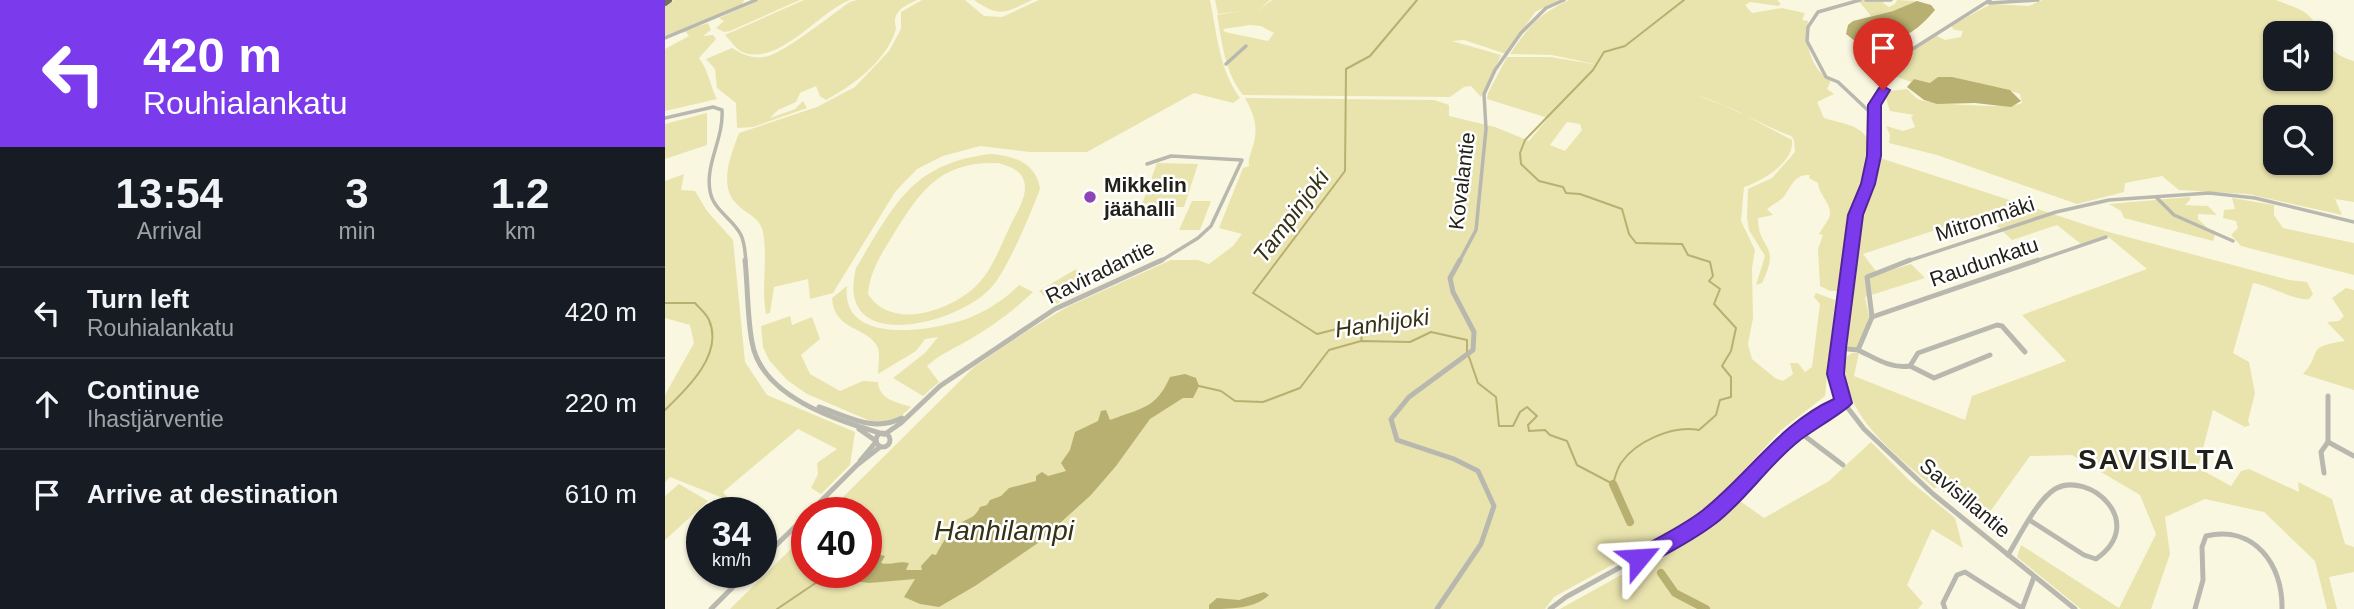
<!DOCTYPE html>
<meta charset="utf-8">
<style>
:root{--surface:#171b24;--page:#242831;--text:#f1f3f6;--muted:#9ea1a6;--line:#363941}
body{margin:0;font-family:Arial,sans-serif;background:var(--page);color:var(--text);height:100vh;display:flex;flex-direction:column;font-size:26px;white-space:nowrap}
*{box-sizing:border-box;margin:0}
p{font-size:23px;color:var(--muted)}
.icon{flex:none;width:38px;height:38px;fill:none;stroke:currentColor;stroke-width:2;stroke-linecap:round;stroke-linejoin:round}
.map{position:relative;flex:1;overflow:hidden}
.details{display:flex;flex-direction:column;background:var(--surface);width:665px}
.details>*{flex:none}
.guide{background:#7c3aed;color:#fff;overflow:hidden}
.fabs{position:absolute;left:1598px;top:21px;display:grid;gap:14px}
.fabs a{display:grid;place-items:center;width:70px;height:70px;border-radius:14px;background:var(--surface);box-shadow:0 2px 5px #0004;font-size:35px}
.speed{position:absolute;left:21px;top:497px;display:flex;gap:14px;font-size:35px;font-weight:700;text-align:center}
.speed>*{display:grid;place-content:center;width:91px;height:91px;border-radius:50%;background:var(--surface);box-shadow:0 2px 5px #0004;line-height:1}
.speed small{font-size:18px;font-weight:400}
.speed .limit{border:10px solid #d22;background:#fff;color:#111}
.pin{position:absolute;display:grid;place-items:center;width:60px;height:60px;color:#fff;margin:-72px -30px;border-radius:50% 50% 50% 0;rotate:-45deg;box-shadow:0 0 7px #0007}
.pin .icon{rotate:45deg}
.me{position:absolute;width:77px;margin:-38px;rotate:63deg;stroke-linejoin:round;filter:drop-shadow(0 0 5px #0008)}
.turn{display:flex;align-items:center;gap:24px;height:147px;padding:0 28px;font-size:32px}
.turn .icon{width:91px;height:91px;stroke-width:2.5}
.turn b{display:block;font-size:49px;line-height:60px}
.eta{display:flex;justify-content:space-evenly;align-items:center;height:119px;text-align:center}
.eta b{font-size:42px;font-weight:800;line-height:49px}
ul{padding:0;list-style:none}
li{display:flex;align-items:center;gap:21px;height:91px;padding:0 28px;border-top:2px solid var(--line)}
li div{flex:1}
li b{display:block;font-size:26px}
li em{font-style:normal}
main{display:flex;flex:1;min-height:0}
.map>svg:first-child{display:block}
</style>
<main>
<section class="details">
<div class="guide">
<div class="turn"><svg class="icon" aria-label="left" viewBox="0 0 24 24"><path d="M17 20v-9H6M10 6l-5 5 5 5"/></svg><div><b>420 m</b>Rouhialankatu</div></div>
</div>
<div class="eta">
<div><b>13:54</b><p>Arrival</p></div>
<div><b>3</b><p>min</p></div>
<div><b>1.2</b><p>km</p></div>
</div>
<ul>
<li><svg class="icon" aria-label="left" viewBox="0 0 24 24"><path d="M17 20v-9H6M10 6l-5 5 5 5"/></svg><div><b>Turn left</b><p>Rouhialankatu</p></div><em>420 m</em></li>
<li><svg class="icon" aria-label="ahead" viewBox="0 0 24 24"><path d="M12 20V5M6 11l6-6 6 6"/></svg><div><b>Continue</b><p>Ihastjärventie</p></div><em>220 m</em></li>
<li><svg class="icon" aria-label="arrive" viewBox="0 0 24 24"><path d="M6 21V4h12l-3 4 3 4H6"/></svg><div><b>Arrive at destination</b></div><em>610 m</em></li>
</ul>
</section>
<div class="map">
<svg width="1689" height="609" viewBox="0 0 1689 609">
<rect width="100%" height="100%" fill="#faf7e0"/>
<g fill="#e9e3ae" fill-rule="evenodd">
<path d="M 9,0 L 79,0 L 77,5 L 0,36 L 0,6 Z"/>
<path d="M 94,0 L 135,0 L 65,31 L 59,32 L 51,28 L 59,21 L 54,18 Z"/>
<path d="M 139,0 L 185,0 C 155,11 116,64 80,53 C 71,50 67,42 60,35 Z"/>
<path d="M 192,0 L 252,0 C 242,5 230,9 230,22 C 230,26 232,28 230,32 C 220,62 187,86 161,100 L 155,96 L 151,86 L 135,93 L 131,102 L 113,110 L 105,118 L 130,109 L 138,101 L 142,108 L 88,127 L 72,128 L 71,103 L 52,88 L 50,69 L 41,59 L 67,48 C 76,54 88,59 99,57 C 117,55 167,14 185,2 Z"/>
<path d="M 257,0 L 300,0 L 319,16 L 337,17 L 374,0 L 545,0 C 552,34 554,69 575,98 L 568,103 L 529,93 L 422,152 L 365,152 L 315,146 L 278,156 L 252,169 L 230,192 L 168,293 L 145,299 L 143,279 L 109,287 L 105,313 L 101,314 C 96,287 103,259 98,232 C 94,215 79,214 69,201 C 54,182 67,152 74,133 L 152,107 L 190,87 L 224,51 L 236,29 L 236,12 Z"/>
<path d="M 309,0 L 367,0 C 340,13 335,18 309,0 Z"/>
<path d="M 550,0 L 605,0 L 592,11 L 607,0 L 894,0 L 870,12 L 841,54 L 799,40 L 787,41 L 836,55 L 816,97 L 806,86 L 799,87 L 785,97 L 578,95 C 560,73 557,42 552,15 L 577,11 L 553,14 ZM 585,25 L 596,26 L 609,33 L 603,41 L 560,32 L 558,29 Z"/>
<path d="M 904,0 L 1112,0 L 1116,4 L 1113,6 L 1085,2 L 1080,5 L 1087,13 L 1117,8 L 1140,13 L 1137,20 L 1143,21 C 1139,41 1146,71 1166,80 L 1162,89 L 1169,94 L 1152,102 L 1159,118 C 1185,126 1200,124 1208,152 L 1183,227 L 1176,291 L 1165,291 L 1155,286 L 1153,249 L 1158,235 L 1154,234 C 1157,229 1161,223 1164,218 C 1169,205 1154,196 1153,183 L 1144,178 L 1145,175 C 1130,174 1127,185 1120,195 C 1117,200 1107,205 1102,209 L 1108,215 L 1093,218 C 1093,251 1117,242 1097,283 L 1091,285 L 1100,256 L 1084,230 L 1082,218 L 1083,189 L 1107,178 L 1130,152 L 1129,140 L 1126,136 C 1092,123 1062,104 1028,94 L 1068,109 L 1127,140 C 1130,162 1097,181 1079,187 L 1076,221 L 1090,250 L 1087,268 L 1088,318 L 1083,344 L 1087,359 L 1110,378 L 1118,381 L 1128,374 L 1125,363 L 1133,363 L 1140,372 L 1147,367 L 1155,304 L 1149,297 L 1151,293 L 1170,300 L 1160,396 L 1115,431 L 1039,514 L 889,597 L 880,609 L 65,609 L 142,533 L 142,572 L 201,572 L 201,513 L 162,513 L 309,367 L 362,331 L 402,307 L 506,260 L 533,260 L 544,264 L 568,246 L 577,234 L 554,228 L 578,168 L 584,166 C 583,158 585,156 587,149 C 594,129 590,116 580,98 L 769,100 L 784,105 L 784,116 L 830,127 L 864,141 L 883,118 L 822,99 L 823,93 L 842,57 L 885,57 L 934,65 L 887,55 L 845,54 C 864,27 872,15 904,0 ZM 902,122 L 915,124 L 917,130 L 900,151 L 885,145 Z"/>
<path d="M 1193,0 L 1221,0 L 1218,3 L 1224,7 L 1230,4 L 1232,0 L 1252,1 L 1228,11 L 1206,16 Z"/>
<path d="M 1377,0 L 1611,0 C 1622,5 1638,8 1646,18 C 1663,38 1660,53 1689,61 L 1689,202 L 1670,199 L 1677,215 L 1583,194 L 1514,190 L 1497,176 L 1460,183 L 1459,192 L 1412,204 L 1272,155 L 1224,143 L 1225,135 L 1221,126 L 1238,131 L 1250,127 L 1246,117 L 1249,115 L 1225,111 L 1220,95 L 1225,91 L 1242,89 C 1247,93 1250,98 1255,100 C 1268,104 1346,109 1357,103 L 1355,94 L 1337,88 L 1271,79 L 1265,83 L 1249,79 L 1246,82 L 1227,75 L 1228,70 L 1252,47 L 1270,35 L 1280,40 L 1296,37 L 1298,31 L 1289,30 L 1286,26 L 1326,4 L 1364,6 ZM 1610,33 L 1656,33 L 1656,79 L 1610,79 ZM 1610,117 L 1656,117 L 1656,163 L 1610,163 Z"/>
<path d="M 43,23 L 46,30 L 38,36 L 48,35 L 51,39 L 34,58 C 45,74 44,83 52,99 L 0,111 L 0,49 L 24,36 L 21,32 L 10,34 Z"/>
<path d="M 42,113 L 42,145 L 0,159 L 0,124 Z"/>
<path d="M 326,154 C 350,156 371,163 375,189 C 366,213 342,271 325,289 C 289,326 169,355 191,268 C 229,206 246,163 326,154 ZM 333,163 C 343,166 355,169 359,181 C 363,195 353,210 347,222 C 337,242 329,267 313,284 C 288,310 227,332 203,294 C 205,271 216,255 228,235 C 256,190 275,161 333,163 Z"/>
<path d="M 1209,156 L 1440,231 L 1624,280 L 1642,282 L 1648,294 L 1644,299 C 1630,301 1606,286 1588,283 L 1568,353 L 1584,362 L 1590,393 L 1583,421 L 1585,425 L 1580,427 L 1548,410 L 1533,468 L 1566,486 L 1576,471 L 1584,469 L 1634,492 L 1633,482 L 1667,499 L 1680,544 L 1689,547 L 1689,572 L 1664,577 L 1672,609 L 1662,609 L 1650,561 L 1599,512 L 1540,499 L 1500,517 L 1505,554 L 1486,609 L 1416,609 L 1352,557 L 1356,545 L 1454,608 L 1491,534 L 1475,495 L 1407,455 L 1365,456 L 1324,513 L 1345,533 L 1339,539 L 1272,487 L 1269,488 C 1231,454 1173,414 1181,357 L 1187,353 L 1194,353 L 1189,376 L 1300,420 L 1307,396 L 1401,361 L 1357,315 L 1482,269 L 1441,235 L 1416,244 L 1392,225 L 1347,240 L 1319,214 L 1198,254 L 1213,274 L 1246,264 L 1260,278 L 1200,297 L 1204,316 L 1196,346 L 1193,350 L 1172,348 L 1190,215 L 1203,184 Z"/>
<path d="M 492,163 L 533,164 L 519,207 L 476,207 Z"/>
<path d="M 19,174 L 16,190 L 30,191 L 42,211 L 68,240 L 80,362 L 102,395 L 190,432 L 185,465 L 156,494 L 146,488 L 153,474 L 152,463 L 172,449 L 133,429 L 58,492 L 76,513 L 62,513 L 58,498 L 5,477 L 0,482 L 0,395 L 29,343 L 25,325 L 0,318 L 0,181 Z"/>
<path d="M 1525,197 L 1525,200 L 1520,205 L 1543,206 L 1552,215 L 1533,214 L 1533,219 L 1550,235 L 1548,241 L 1459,218 L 1456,211 L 1444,204 Z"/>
<path d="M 1567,198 L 1609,205 L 1609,215 L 1618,228 L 1689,243 L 1689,275 L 1576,246 L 1566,235 L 1573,228 L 1571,221 L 1558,218 L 1559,210 L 1570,209 Z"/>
<path d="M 527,201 L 546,201 L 535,230 L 514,230 Z"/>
<path d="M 411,269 L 418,291 L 389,305 L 374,291 Z"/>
<path d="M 354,285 L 368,292 C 347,312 325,328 300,342 C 286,350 274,355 262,366 L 274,382 L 258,396 L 228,378 L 260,353 L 273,337 L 260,339 L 251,351 L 213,374 C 213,366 216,353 212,346 C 201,326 169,331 167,298 L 182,286 C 175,347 269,331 304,318 C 321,311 341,299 354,285 Z"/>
<path d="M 1681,288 L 1689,290 L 1689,390 L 1638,374 C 1659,352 1638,347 1680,341 L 1662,322 L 1674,321 L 1679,316 L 1667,298 Z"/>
<path d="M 125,316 L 127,325 L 147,317 L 155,339 L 136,355 L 145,374 L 175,391 L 198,381 L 213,382 C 214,400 232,402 246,407 L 234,418 L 210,423 L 142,394 L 122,380 L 104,360 L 98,347 L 96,326 Z"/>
<path d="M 1206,442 L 1245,481 L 1290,518 L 1298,548 L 1267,529 L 1242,585 L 1258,603 L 1253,609 L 895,609 L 974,565 L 1031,538 L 1048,527 L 1075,501 L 1099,518 L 1164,481 Z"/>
<path d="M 14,484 L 43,501 L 0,540 L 0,496 Z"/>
</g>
<g fill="#b8b070">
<path d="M 1252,1 L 1266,5 L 1270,10 C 1239,46 1231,36 1190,41 L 1181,34 L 1183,25 L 1188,21 L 1228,11 Z"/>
<path d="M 1273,77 L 1287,77 L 1345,90 L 1356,101 L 1346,107 L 1310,103 L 1272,104 L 1259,100 L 1242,87 L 1249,79 L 1265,83 Z"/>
<path d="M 520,374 L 531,378 L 534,386 L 528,398 L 518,398 L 485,419 L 451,466 L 426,495 L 373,543 L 310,586 L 274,607 L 255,604 L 239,597 L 250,579 L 204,583 L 174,579 L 160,585 L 152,575 L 155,572 L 201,572 L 201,552 L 215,548 L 212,554 L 220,556 L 216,563 C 226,566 233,560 244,563 L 241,570 L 257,570 L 256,566 L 267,554 L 271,555 C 275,547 285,530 292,525 C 302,518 310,519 315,507 L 322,505 L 325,500 L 336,496 L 344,488 L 371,481 L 371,476 L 377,472 L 383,476 L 401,471 L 396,463 L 405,450 L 410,432 L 433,421 L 436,411 L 441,410 L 445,420 C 476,408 491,409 505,377 Z"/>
<path d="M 599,592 L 604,595 C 590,609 565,609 544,609 L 544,605 L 552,598 L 574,600 Z"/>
</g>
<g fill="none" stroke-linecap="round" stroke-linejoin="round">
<g stroke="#b8b070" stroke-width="2">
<path d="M 0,303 L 30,303 C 35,309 41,313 44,320 C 59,354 22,389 0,410"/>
<path d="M 696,341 L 700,322 L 652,334 L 588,293 L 680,171 L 681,69 L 705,56 L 752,0"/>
<path d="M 804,357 L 813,383 L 831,397 L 834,426 L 848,426 L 855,412 L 862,407 L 872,416 L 863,425 L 864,431 L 880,430 L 885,435 L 902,441 L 912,465 L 948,484 C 950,477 952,469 956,463 C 971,441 1008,425 1034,430 L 1051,415 L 1055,400 L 1066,397 L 1066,377 L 1057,366 L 1066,351 L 1071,328 L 1049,304 L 1055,289 L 1044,281 L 1048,276 L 1045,262 L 1023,255 L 1017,244 L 971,243 L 964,234 L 957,209 L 915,194 L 901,193 L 898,187 L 874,181 L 856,164 L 855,153 L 860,140 L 928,70 L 939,52 L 960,46 L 1019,0"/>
<path d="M 534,386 L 556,391 L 570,401 L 598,402 L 635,388 L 664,350 L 696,341 L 745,342 L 766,332 L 802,340 L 802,352"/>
<path d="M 112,609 L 155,580"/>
</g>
<g stroke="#b8b070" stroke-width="8">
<path d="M 948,484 L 965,522"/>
<path d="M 996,573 L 1010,593 L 1041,609"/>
</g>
<g stroke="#b9b8af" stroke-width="3.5">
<path d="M 1195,0 L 1153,12 L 1143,27 L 1142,41 L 1161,77 L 1173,82 L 1209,116"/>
<path d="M 1201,0 L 1226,0"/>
<path d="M 1324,3 L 1373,0"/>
<path d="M 0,38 L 91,0"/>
<path d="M 561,64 L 581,46"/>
<path d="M 0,118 L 48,107 L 57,110 C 59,138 40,164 45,191 C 48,210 68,219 76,235 C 80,243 80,253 81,262"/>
<path d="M 482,164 L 506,156 L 577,160 L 546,226 L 533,238 L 494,262"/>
<path d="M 1491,197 L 1509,215 L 1568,241"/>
<path d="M 794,262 L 811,230 L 821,129 L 819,94 L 830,70 L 856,33 L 881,8 L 899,0"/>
<path d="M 1184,262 L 1190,215 L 1203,184 L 1209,156 L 1210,105 L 1226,70 L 1246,50 L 1325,0"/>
<path d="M 1240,262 L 1391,212 L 1444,200 L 1544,193 L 1590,198 L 1689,222"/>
<path d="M 1368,262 L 1441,237"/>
</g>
<g stroke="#b9b8af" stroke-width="5">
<path d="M 80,260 C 83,287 82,315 87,342 C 96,397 171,420 218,434"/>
<path d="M 1184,260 L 1170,374 L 1179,403 L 1199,429 L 1268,494 L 1410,609"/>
<path d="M 1207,317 L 1202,277 L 1245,260"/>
<path d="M 1207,317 L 1373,260"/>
<path d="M 1172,348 L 1193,350 L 1207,317"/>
<path d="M 1193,350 C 1210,358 1226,369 1245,366 L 1253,353 L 1332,325 L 1337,326 L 1360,352"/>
<path d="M 1245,366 L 1269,378 L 1325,355"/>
<path d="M 154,407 C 183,416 207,433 237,418"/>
<path d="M 194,429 L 211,441"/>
<path d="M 1133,431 L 1178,465"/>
<circle cx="218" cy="440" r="7"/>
<path d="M 220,434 L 236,423 L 275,386 L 390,309 L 497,260"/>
<path d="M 1663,442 L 1689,456"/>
<path d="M 195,461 L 210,443"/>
<path d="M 1659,473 L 1656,452 L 1663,442 L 1663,396"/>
<path d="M 144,513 L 192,465 L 215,447"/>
<path d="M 1343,555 C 1354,537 1372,500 1390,489 C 1423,470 1484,522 1431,559 L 1419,555 L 1366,521"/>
<path d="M 96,560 L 142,515"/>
<path d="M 46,609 L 83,572"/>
<path d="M 772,609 L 816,544 L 829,506 L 813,471 L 789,459 L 732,440 L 726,419 L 744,397 L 808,350 L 809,332 L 788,292 L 785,278 L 795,260"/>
<path d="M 885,609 L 901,597 L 1032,525 L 1054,509 L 1121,440 L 1164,409 L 1179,403"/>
<path d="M 1280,609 L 1278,603 L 1292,575 L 1300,572 L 1357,608"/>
<path d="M 1357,609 L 1369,577"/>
<path d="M 1530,609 L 1538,580 L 1537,547 L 1541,536 C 1589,525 1618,564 1617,609"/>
</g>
<path stroke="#74725e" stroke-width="6" d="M 0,3 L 4,0"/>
</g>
<path fill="#7c3aed" stroke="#51269a" stroke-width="2" d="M 1218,86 L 1225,90 L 1216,105 L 1216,156 L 1210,184 L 1198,215 L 1181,348 L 1179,374 L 1187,403 C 1184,409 1145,432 1135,440 C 1104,464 1082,499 1051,523 C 1029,540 1005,552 981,565 L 974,568 L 967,565 L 964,558 L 967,552 C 991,539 1016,527 1037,511 C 1083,475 1115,423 1169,399 L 1162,374 L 1183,215 L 1196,184 L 1202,156 L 1203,105 L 1214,88 Z"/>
<circle fill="#8e44b5" stroke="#fff" stroke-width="2.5" cx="425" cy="197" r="7"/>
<g text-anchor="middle" stroke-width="5" stroke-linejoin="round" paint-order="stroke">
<g font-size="21" fill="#23221a" stroke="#fff">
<text transform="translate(797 181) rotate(-83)" y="7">Kovalantie</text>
<text transform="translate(1320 219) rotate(-18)" y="7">Mitronmäki</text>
<text transform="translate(1319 262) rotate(-19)" y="7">Raudunkatu</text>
<text transform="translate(435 272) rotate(-26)" y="7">Raviradantie</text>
<text transform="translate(1300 498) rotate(40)" y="7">Savisillantie</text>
</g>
<g font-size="21" font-weight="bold" fill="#23221a" stroke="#fff" text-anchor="start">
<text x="439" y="192">Mikkelin<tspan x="439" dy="24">jäähalli</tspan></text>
</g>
<g font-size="23" font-style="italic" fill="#353114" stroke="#fff">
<text transform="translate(626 216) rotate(-53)" y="8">Tampinjoki</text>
<text transform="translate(717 323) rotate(-8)" y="8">Hanhijoki</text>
</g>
<g font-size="28" font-weight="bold" letter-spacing="2" fill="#23221a" stroke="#fff">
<text x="1492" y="469">SAVISILTA</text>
</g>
<g font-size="28" font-style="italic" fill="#353114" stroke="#fff">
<text x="339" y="540">Hanhilampi</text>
</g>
</g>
</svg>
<div class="fabs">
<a><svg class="icon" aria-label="sound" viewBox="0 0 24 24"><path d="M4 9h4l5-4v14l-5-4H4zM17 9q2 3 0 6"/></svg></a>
<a><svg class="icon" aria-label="search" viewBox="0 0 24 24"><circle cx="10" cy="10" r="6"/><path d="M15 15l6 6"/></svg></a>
</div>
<div class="speed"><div>34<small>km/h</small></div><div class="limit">40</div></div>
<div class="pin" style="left:1218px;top:90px;background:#d93025"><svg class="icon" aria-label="arrive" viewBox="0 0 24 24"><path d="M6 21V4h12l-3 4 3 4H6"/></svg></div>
<svg class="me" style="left:974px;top:558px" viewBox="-20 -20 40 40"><path d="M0-17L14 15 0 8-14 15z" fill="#7c3aed" stroke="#fff" stroke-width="4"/></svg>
</div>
</main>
